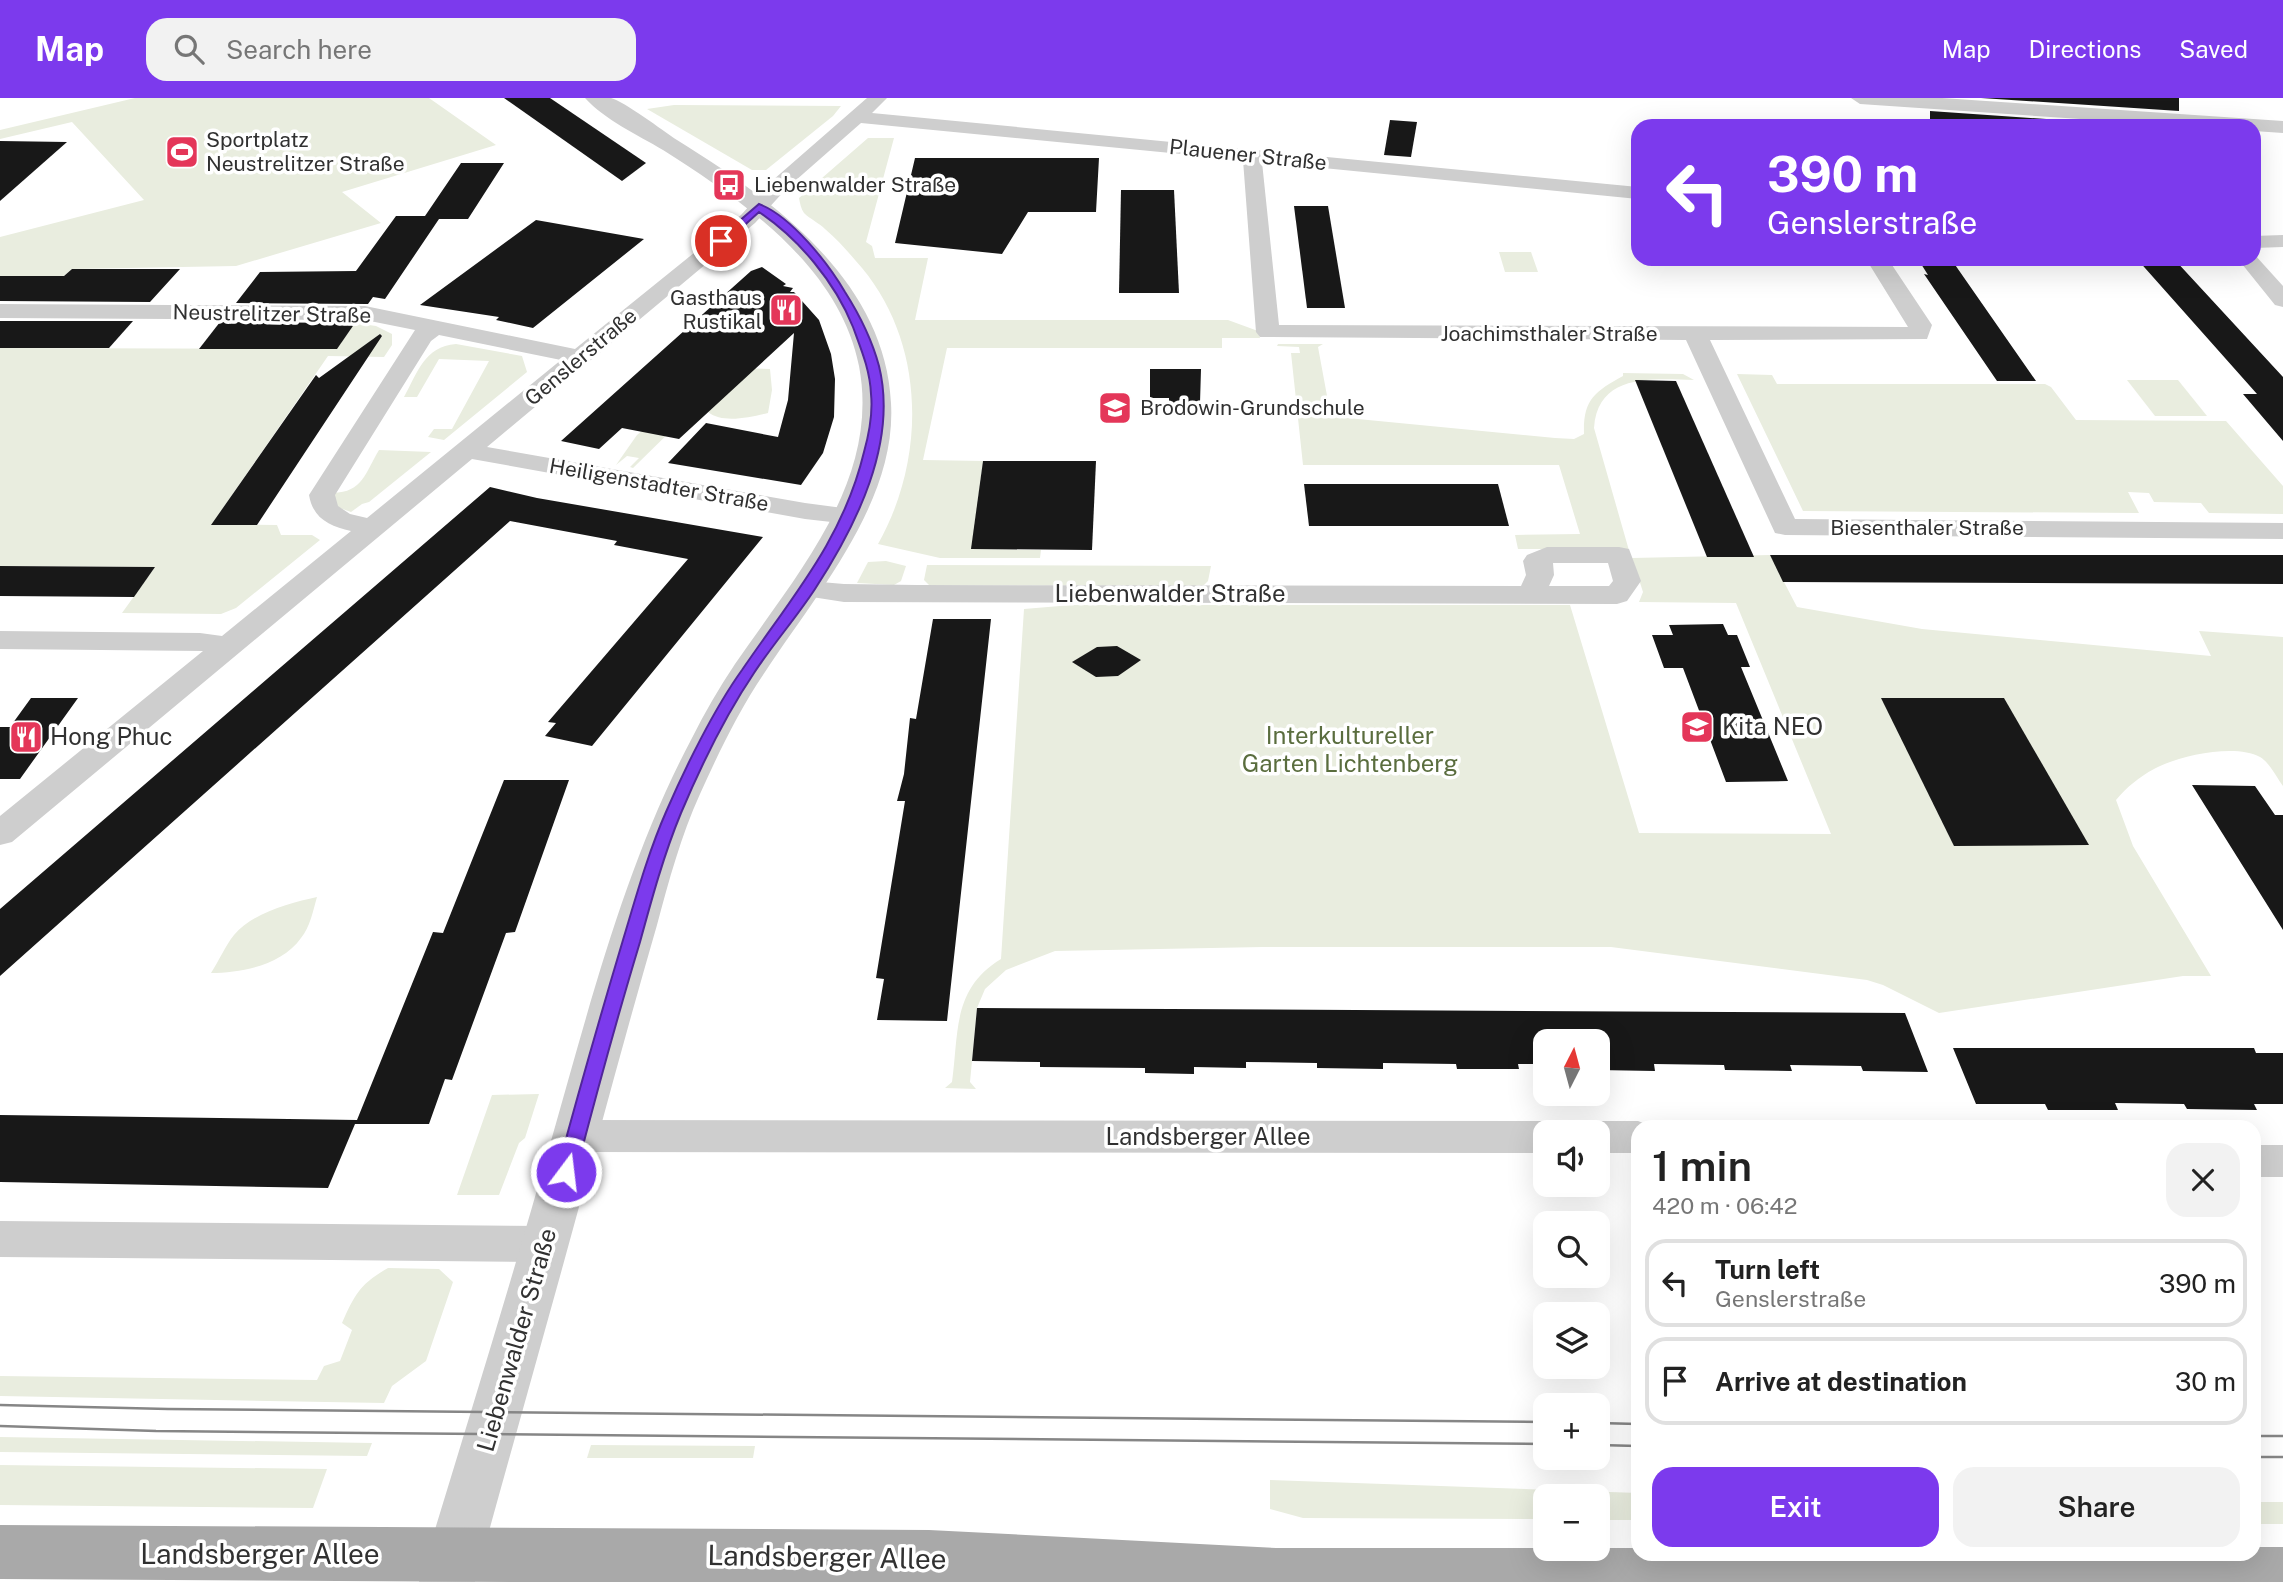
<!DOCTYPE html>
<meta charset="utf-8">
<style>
:root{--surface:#fff;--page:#f2f2f2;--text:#222;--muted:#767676;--line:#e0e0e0;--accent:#7c3aed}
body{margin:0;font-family:"Public Sans",sans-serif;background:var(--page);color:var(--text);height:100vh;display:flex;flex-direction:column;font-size:26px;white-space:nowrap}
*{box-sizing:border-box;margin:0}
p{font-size:23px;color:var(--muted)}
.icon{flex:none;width:38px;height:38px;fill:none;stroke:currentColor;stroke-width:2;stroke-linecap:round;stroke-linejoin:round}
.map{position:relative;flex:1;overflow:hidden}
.sheet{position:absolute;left:1631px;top:1022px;width:630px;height:441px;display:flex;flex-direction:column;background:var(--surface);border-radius:21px;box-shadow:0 7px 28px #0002}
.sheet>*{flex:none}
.banner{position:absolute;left:1631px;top:21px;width:630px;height:147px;border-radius:21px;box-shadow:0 7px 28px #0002;background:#7c3aed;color:#fff;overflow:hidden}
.needle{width:46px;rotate:6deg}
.tools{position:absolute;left:1533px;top:931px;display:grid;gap:14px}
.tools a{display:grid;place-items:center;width:77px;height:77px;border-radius:14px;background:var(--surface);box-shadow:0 7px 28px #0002;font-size:35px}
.pin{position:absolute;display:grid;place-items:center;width:60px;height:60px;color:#fff;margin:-30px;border:4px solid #fff;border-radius:50%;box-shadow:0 2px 7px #0007}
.me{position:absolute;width:77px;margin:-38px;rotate:15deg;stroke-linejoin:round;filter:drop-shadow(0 0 5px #0008)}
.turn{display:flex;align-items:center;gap:24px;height:147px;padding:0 21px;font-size:32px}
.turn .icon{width:91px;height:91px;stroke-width:2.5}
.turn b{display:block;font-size:49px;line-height:60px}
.round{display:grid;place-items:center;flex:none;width:74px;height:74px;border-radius:21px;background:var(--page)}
.summary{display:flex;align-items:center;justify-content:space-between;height:119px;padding:0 21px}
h1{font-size:42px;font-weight:600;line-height:52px}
.button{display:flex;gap:14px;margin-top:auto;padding:14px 21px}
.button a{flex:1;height:80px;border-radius:21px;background:var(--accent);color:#fff;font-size:28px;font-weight:600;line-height:80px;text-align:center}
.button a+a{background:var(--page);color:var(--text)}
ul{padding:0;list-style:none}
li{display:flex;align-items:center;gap:21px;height:88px;margin:0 14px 10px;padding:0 7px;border:4px solid var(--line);border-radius:21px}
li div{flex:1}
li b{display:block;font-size:26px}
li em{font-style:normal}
header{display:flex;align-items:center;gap:42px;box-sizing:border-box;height:98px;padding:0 35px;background:var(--accent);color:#fff}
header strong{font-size:33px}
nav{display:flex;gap:38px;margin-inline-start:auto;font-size:24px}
.search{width:490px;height:63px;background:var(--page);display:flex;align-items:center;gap:18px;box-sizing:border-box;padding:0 24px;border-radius:21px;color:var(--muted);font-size:26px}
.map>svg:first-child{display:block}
</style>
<header>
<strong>Map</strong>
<div class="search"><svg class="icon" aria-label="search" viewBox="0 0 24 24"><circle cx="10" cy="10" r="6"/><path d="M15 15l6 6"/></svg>Search here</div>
<nav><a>Map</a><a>Directions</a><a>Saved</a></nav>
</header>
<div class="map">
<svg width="2283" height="1484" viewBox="0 0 2283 1484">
<rect width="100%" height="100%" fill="#fff"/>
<g fill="#e9eddf">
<path d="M 135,0 L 429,0 L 496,47 L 342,94 L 381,125 L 236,168 L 72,171 L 64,178 L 0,178 L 0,139 L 144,102 L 72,24 L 0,41 L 0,32 Z"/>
<path d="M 674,7 L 841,8 L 833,18 L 766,72 L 752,72 L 647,11 Z"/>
<path d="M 868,40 L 894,40 L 866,144 L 872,148 L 875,160 L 928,160 L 915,222 L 1228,222 L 1258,233 L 1260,240 L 1222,240 L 1222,250 L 947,250 L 923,362 L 983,363 L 972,451 L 1041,452 L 1040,460 L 940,460 L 878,446 C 926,361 926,247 862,170 C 850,156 839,143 825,131 C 819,125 810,121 804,115 C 801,111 800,105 799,100 Z"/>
<path d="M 1499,154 L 1531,154 L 1538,174 L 1505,174 Z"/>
<path d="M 355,225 L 376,228 L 392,236 L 392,247 L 384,259 L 328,258 L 212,426 L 277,427 L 281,437 L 312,437 L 320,442 L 236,510 L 221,516 L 122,515 L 155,469 L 0,468 L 0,250 L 336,251 Z"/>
<path d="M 456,246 L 522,258 L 527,274 L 444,342 L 428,339 L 434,331 L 452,331 L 489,263 L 439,261 L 417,299 L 404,299 C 418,274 424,249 456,246 Z"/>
<path d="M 1278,246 L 1323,246 L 1318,249 L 1330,314 L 1337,319 L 1555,340 L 1574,341 L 1584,336 C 1583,302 1594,294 1623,278 L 1623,275 L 1683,276 L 1694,282 C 1652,281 1598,275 1594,330 L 1630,456 L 1615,451 L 1518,451 L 1515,437 L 1580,436 L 1559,367 L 1303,367 L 1291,255 L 1300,255 L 1299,249 L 1277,248 Z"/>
<path d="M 738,270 L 770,271 L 772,292 L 768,315 C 750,319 723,326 708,314 L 718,305 Z"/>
<path d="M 1737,276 L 1772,277 L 1777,286 L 2045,286 L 2051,289 L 2076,322 L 2226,323 L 2283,388 L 2283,416 L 2209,415 L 2201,405 L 2154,404 L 2149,395 L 2128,394 L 2139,415 L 1803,413 Z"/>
<path d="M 2127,282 L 2178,282 L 2207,318 L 2155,318 Z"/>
<path d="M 684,320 L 633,370 L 630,369 L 639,360 L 627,358 L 616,367 L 637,337 L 654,323 Z"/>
<path d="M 379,352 L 431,354 L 369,404 L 362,406 L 351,414 L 337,409 L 333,395 C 363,394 365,375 379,352 Z"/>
<path d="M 1770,457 L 1797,509 L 1922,531 L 2211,558 L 2199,533 L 2283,539 L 2283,688 C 2277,680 2269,664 2260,659 C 2235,645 2177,658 2154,671 C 2139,679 2127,689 2116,702 L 2133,748 L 2211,878 L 2183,878 L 1939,915 L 1883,887 L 1867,882 L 1611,849 L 1263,849 L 1055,853 L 1006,872 L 985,891 L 977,910 L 970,984 L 976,991 L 945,990 L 952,984 C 959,934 952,891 1001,861 L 1024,511 L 1072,507 L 1570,507 L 1639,735 L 1831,736 L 1736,505 L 1639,504 L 1643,494 L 1632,460 Z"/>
<path d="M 886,463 L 906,468 L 901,483 L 894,487 L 857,485 L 868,464 Z"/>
<path d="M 927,467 L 1211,468 L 1208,483 L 1203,488 L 929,487 L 924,482 Z"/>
<path d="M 317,799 C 313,813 310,829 301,840 C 282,867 242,875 211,875 C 219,863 225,848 234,837 C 252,815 290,805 317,799 Z"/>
<path d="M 539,996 L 525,1040 L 519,1045 L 499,1097 L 457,1097 L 492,997 Z"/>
<path d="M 388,1170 L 439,1171 L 453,1184 L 426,1263 L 392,1288 L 384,1305 L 0,1298 L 0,1278 L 317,1282 L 324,1268 L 340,1263 L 352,1232 L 342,1225 C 355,1196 360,1186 388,1170 Z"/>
<path d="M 0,1339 L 372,1345 L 367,1358 L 0,1354 Z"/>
<path d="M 591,1347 L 755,1348 L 753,1360 L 587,1360 Z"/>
<path d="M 0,1367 L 327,1371 L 313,1410 L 0,1407 Z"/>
<path d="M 1270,1382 L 1638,1395 L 1638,1422 L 1598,1422 L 1598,1398 L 1545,1398 L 1545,1421 L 1303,1420 L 1270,1411 Z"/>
<rect x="2254" y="1404" width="29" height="22"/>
</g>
<g fill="#181818">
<path d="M 504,0 L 550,0 L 646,65 L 622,83 Z"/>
<path d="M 1981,0 L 2179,0 L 2179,13 Z"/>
<path d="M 1930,13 L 2146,28 L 1930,28 Z"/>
<path d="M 1390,22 L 1417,24 L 1411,59 L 1384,57 Z"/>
<path d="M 0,43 L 67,44 L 0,103 Z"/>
<path d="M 915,60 L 1099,60 L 1096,114 L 1028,114 L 1002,156 L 895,145 Z"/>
<path d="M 461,65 L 504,65 L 468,121 L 439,121 L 385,201 L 373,199 L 368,206 L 236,205 L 260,174 L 356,173 L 396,118 L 425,118 Z"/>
<path d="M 1121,92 L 1174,92 L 1179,195 L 1119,195 Z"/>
<path d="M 1294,108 L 1328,108 L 1345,210 L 1307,210 Z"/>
<path d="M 536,122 L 644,141 L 533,230 L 496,222 L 499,219 L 420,207 Z"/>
<path d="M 1918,161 L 1951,161 L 2036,283 L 1997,283 L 1924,176 L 1928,177 Z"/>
<path d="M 2137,161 L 2174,161 L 2283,279 L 2283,343 L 2243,296 L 2257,296 Z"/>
<path d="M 762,169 L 786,186 L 783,188 L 793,190 L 790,194 L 794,194 L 819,222 L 831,256 L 835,281 L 834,319 L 823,355 L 801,387 L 668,365 L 706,325 L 778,339 L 788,302 L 794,235 L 679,341 L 622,330 L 599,351 L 561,343 L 751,173 Z"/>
<path d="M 72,171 L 180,171 L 150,204 L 0,203 L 0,178 L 64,178 Z"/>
<path d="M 0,223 L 133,223 L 109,250 L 0,250 Z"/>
<path d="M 220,224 L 355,225 L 337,251 L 199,251 Z"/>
<path d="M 380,236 L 382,238 L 257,427 L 211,427 L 316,277 L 319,280 Z"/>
<path d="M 1150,271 L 1201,271 L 1200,305 L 1169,305 L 1169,300 L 1150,300 Z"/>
<path d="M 1635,282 L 1676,283 L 1754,459 L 1707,459 Z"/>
<path d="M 983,363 L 1096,363 L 1092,452 L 971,451 Z"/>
<path d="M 1304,386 L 1498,386 L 1509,428 L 1309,428 Z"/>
<path d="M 490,389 L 537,400 L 763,439 L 592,648 L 545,638 L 556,625 L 548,624 L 688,461 L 614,447 L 617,443 L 510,423 L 0,878 L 0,811 Z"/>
<path d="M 1770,457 L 2283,457 L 2283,486 L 1783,484 Z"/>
<path d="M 0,468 L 155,469 L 134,499 L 0,498 Z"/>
<path d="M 933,521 L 991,521 L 947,923 L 877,922 L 884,881 L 876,880 L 905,703 L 897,703 L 904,676 L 910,620 L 916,621 Z"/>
<path d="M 1723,526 L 1728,537 L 1737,537 L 1750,569 L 1741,569 L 1788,683 L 1726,684 L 1683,570 L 1664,570 L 1652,537 L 1673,537 L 1669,527 Z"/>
<path d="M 1117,548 L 1141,562 L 1118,578 L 1096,579 L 1072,564 L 1097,549 Z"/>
<path d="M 31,600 L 78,600 L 20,681 L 0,681 L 0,629 L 10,629 Z"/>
<path d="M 1881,600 L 2004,600 L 2089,747 L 1954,748 Z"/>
<path d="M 504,682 L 569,682 L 515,834 L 506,835 L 452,982 L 445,981 L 429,1026 L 355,1026 L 328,1090 L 0,1084 L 0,1017 L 357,1022 L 433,834 L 443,835 Z"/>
<path d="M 2192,687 L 2255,688 L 2275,717 L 2283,717 L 2283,832 Z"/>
<path d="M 977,910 L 1905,915 L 1928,974 L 1863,973 L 1861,968 L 1790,967 L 1792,973 L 1725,972 L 1724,967 L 1654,966 L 1655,973 L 1598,972 L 1598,943 L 1545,943 L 1545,966 L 1518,966 L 1519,971 L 1457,971 L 1456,966 L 1383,965 L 1383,971 L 1317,970 L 1317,965 L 1246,964 L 1246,970 L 1194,969 L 1194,976 L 1145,975 L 1145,970 L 1040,969 L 1040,964 L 972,963 Z"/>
<path d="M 1953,950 L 2254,950 L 2256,955 L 2283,955 L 2283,1006 L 2254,1006 L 2257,1012 L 2187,1011 L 2184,1006 L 2115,1005 L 2118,1012 L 2048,1012 L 2045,1006 L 1976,1006 Z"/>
</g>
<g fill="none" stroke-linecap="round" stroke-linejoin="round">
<g fill="#cecece" fill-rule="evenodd">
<path d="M 867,0 L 887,0 L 872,15 L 1638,89 L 1638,101 L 1262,64 L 1279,227 L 1908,229 L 1866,161 L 1888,161 L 1932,227 L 1927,241 L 1710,242 L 1795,421 L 2283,425 L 2283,441 L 1785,437 L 1775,435 L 1686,242 L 1260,239 L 1256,234 L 1243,62 L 861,25 L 787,90 L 755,125 L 487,349 L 805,405 L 858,412 L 862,418 L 858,424 L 849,426 L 805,421 L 472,361 L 12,744 L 0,747 L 0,718 L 203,553 L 0,551 L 0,533 L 200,535 L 222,538 L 351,433 C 330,428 313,421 309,397 L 415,232 L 365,222 L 0,220 L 0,206 L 365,208 L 575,251 L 741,117 L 773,82 ZM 439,237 L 561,262 L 367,420 L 350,416 L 338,408 L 335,397 L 431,243 Z"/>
<path d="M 1851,0 L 1942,0 L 2283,23 L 2283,35 L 2254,33 L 2254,28 L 2185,28 L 1860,6 Z"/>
<path d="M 2283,137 L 2283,149 L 2254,150 L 2254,138 Z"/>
<path d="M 2254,156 L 2283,188 L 2283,209 L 2275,207 L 2238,161 L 2254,161 Z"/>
<path d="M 1547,449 L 1619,449 L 1629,451 L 1641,483 L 1627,503 L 1617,506 L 844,504 L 799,497 L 795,491 L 799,485 L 809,483 L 844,486 L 917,487 L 1521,488 L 1526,477 L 1523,463 L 1527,457 ZM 1553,465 L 1608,465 L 1613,483 L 1609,488 L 1549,488 L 1554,477 Z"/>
<path d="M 576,1022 L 1545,1023 L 1559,1028 L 1562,1034 L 1545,1034 L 1545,1055 L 576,1054 L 562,1049 L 556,1038 L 562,1027 Z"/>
<path d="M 1598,1023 L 1638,1023 L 1653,1029 L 1638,1029 L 1638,1055 L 1598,1055 L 1598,1034 L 1581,1034 L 1584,1028 Z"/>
<rect x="2254" y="1047" width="29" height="32"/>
<path d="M 0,1123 L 544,1128 L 559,1133 L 565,1146 L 559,1159 L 544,1164 L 0,1159 Z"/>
</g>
<path fill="#cecece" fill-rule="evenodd" d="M 585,0 C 593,0 604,0 611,0 C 625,4 662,32 677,42 C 772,101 885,182 891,305 C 897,404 816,496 765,574 C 739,612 719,654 700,696 C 681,738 669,782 657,827 C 637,896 618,965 599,1035 C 559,1185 516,1334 475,1484 L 419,1484 C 463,1339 508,1195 549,1050 C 589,911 624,768 692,640 C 705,614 719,590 735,566 C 795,478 881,383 859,268 C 839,168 743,103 663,52 C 638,37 605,22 585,0 Z"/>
<path fill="#a9a9a9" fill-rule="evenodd" d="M 0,1427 L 929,1432 L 1276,1450 L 1638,1450 L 1638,1456 L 2254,1456 L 2254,1449 L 2283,1449 L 2283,1484 L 520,1484 L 0,1481 Z"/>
<g stroke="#868686" stroke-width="2.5">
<path d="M 0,1307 L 168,1311 L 1545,1324"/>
<path d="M 1598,1325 L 1638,1326"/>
<path d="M 0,1328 L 156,1333 L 1545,1346"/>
<path d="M 2254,1338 L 2283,1338"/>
<path d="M 1598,1347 L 1638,1348"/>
<path d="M 2254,1359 L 2283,1359"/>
</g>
</g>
<path fill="#7c3aed" stroke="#51269a" stroke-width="2" d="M 759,106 C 791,118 828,165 845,194 C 859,216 872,242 879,268 C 898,345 856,428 815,491 C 796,520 773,546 754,575 C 727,615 700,670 681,715 C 664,756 652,800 640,844 C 617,920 596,997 576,1074 L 573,1079 L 566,1082 L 559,1079 L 557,1074 C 578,996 600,919 623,842 C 636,799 648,755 666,714 C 685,670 714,611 742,572 C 791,500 843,442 864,354 C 869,336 873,315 871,296 C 870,272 861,251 853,229 C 835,184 799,141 759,114 L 725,145 L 716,143 Z"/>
<defs>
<symbol id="stadium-square" viewBox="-11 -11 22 22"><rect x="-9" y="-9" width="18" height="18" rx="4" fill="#e43659" stroke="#fff"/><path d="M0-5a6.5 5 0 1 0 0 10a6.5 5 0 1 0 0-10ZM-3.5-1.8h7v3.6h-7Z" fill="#fff"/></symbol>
<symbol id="bus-square" viewBox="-11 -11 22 22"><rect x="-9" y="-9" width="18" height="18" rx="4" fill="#e43659" stroke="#fff"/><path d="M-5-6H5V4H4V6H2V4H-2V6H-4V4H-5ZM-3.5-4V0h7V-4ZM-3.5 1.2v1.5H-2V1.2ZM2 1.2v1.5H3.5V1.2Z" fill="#fff"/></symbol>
<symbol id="restaurant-square" viewBox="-11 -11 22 22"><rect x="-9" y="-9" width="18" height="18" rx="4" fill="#e43659" stroke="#fff"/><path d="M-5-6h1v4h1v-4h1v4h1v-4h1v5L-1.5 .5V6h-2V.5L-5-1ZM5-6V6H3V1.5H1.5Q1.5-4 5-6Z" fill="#fff"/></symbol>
<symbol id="school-square" viewBox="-11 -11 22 22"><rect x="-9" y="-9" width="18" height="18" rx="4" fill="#e43659" stroke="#fff"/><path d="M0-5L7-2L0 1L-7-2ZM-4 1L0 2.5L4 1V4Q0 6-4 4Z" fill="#fff"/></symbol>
</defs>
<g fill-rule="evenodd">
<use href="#stadium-square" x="163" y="35" width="38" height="38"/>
<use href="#bus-square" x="710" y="68" width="38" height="38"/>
<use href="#restaurant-square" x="767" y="193" width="38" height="38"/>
<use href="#school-square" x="1096" y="291" width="38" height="38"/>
<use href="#school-square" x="1678" y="610" width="38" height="38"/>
<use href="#restaurant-square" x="7" y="620" width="38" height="38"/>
</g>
<g text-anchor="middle" stroke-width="7" stroke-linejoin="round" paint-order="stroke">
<g font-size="21" fill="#313131" stroke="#fff" text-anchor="start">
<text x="206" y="49">Sportplatz<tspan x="206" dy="24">Neustrelitzer Straße</tspan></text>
<text x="754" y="94">Liebenwalder Straße</text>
<text x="762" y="207" text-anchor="end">Gasthaus<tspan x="762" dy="24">Rustikal</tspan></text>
<text x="1140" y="317">Brodowin-Grundschule</text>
</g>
<g font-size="21" fill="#313131" stroke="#fff">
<text transform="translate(1248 57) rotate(6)" y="7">Plauener Straße</text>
<text transform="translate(272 216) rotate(1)" y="7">Neustrelitzer Straße</text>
<text x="1549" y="243">Joachimsthaler Straße</text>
<text transform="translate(581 259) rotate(-40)" y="7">Genslerstraße</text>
<text transform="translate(659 387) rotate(10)" y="7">Heiligenstadter Straße</text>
<text x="1927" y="437">Biesenthaler Straße</text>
</g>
<g font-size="24" fill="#313131" stroke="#fff">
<text x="1170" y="504">Liebenwalder Straße</text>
<text x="1208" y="1047">Landsberger Allee</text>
<text transform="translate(517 1242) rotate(-74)" y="8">Liebenwalder Straße</text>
</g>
<g font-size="24" fill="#313131" stroke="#fff" text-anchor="start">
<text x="1722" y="637">Kita NEO</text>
<text x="50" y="647">Hong Phuc</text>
</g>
<g font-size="24" fill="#5a6d3e" stroke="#fff">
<text x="1350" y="646">Interkultureller<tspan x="1350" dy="28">Garten Lichtenberg</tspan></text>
</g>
<g font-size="28" fill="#313131" stroke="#fff">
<text x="260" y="1466">Landsberger Allee</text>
<text transform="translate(827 1459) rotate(1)" y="10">Landsberger Allee</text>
</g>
</g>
</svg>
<div class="tools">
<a><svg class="needle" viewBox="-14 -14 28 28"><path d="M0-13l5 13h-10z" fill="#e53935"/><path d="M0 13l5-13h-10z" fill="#767676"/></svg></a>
<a><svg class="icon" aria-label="sound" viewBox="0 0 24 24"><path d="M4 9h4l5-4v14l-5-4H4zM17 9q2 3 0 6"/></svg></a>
<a><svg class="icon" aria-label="search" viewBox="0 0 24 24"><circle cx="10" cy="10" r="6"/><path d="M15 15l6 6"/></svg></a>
<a><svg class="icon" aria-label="layers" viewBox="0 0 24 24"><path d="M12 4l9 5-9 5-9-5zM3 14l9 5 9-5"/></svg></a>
<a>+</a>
<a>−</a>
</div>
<div class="pin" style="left:721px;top:143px;background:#d93025"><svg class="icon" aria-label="arrive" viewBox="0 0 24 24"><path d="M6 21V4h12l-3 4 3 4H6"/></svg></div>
<svg class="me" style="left:566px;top:1074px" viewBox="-20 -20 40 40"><circle r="17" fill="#7c3aed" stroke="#fff" stroke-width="3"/><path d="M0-11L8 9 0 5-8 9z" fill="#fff"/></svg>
<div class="banner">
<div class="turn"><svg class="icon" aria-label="left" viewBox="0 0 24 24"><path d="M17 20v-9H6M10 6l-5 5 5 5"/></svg><div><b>390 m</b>Genslerstraße</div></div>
</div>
<section class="sheet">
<div class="summary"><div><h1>1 min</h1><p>420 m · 06:42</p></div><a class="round"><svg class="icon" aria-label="close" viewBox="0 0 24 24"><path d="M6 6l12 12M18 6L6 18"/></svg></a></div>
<ul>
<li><svg class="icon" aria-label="left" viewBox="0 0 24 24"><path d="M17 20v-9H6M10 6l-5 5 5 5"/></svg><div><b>Turn left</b><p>Genslerstraße</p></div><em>390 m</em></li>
<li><svg class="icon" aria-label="arrive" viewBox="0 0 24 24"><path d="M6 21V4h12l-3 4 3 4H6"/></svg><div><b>Arrive at destination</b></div><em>30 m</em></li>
</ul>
<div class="button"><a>Exit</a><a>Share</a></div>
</section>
</div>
